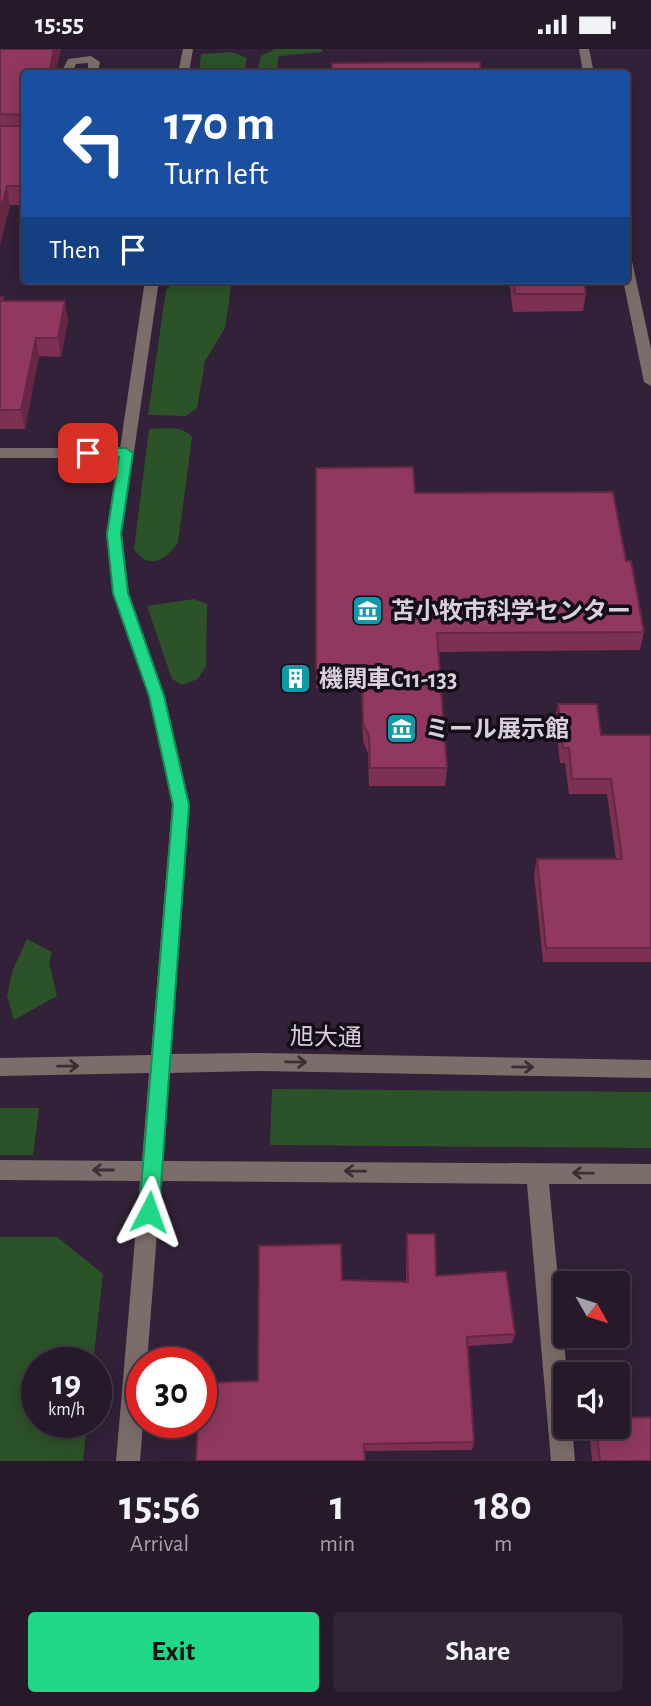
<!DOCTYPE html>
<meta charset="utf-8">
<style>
:root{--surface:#26192a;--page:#322636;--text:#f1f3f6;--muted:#a4a0a8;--line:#423847;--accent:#1fd887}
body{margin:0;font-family:"Alegreya Sans","Noto Sans JP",sans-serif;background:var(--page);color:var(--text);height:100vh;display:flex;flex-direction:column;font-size:26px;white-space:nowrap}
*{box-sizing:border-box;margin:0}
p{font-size:23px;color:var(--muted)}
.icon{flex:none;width:38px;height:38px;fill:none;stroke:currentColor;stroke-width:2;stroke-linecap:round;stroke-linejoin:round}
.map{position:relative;height:1412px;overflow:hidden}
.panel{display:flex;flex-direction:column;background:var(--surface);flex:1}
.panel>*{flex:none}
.hud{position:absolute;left:21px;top:21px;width:609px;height:214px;border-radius:7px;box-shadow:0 4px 18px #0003,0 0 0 2px var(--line);background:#1a4fa0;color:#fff;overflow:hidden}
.needle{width:46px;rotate:129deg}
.fabs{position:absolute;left:553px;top:1222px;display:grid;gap:14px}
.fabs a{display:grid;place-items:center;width:77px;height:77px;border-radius:7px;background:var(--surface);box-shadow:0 4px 18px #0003,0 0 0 2px var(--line);font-size:35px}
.speed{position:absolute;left:21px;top:1298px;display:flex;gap:14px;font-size:35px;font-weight:700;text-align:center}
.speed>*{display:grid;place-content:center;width:91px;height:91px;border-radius:50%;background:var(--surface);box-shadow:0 4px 18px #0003,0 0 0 2px var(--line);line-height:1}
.speed small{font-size:18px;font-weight:400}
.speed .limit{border:10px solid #d22;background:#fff;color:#111}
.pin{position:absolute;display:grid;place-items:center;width:60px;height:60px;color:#fff;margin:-30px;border-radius:14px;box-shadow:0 4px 10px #0006}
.me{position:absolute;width:77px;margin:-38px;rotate:4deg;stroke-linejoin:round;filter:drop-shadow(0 0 5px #0008)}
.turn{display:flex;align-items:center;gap:24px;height:147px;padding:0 28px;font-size:32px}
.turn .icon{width:91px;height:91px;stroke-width:2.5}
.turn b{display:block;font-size:49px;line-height:60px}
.then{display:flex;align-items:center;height:66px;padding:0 28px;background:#0003;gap:14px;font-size:26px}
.eta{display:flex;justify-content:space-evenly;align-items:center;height:119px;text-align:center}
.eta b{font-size:42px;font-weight:600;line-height:49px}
.cta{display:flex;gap:14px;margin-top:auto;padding:14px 28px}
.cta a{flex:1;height:80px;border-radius:7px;background:var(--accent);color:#111;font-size:28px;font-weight:600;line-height:80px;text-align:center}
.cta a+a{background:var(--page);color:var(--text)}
.status{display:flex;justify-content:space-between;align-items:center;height:49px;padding:0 35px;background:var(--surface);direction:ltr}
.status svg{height:19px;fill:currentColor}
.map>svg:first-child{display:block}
</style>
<div class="status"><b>15:55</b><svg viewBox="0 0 49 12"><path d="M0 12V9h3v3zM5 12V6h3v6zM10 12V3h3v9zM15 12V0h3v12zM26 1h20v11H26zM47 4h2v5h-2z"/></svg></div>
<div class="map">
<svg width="651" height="1412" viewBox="0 0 651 1412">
<rect width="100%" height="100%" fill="#322138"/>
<g fill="#2c5228">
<path d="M 275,0 L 322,0 L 322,3 L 279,7 L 276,24 L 257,24 L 261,7 Z"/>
<path d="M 232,3 L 247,9 L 244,24 L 199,23 L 201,5 Z"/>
<path d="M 178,231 L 232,231 L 225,279 L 205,312 L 197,359 L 186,367 L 148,366 L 166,241 Z"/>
<path d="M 149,380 C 164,380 182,376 192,388 L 178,494 C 165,511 149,522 134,500 Z"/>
<path d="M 194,550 L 207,555 L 206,617 L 198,630 L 182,636 L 172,630 L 147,557 Z"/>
<path d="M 27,890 L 52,903 L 49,914 L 57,947 L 14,971 L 7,947 L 12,923 Z"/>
<path d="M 272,1040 L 651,1043 L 651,1099 L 270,1096 Z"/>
<path d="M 0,1059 L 39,1059 L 33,1106 L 0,1106 Z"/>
<path d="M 0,1188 L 57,1188 L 103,1225 L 93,1314 L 37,1314 L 37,1374 L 87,1374 L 83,1412 L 0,1412 Z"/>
</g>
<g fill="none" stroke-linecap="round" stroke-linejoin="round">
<g fill="#7d6d6a" fill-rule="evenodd">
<path d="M 183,0 L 193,0 L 189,24 L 178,24 Z"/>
<path d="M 579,0 L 589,0 L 594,24 L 583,24 Z"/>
<path d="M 91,7 L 100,13 L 98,24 L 88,24 L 88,14 L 76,15 L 72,24 L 61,24 L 68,10 Z"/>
<path d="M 626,208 L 632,212 L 651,300 L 651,337 L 644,333 L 623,231 L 626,231 Z"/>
<path d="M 145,231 L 159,231 L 122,485 L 129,544 L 165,647 L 190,756 L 171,1005 L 261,1004 L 651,1011 L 651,1029 L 261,1022 L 170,1024 L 163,1112 L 651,1115 L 651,1135 L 549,1135 L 567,1325 L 565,1377 L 572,1377 L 575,1412 L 551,1412 L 527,1135 L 161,1132 L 147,1314 L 142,1314 L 143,1374 L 140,1412 L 116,1412 L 140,1132 L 0,1131 L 0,1111 L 142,1112 L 149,1024 L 0,1027 L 0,1009 L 151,1006 L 172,756 L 149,647 L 113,544 L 106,485 L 118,409 L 0,409 L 0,399 L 120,399 Z"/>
</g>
</g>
<g fill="#7c3052">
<path d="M 0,0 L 61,0 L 55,24 L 24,24 L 24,156 L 10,156 L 0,196 Z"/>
<path d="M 509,231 L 584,231 L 586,245 L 583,262 L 513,263 Z"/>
<path d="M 0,248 L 3,248 L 4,252 L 68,271 L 61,308 L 39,307 L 25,380 L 0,380 Z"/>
<path d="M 316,419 L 415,444 L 644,583 L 640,601 L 439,603 L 447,719 L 445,737 L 369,737 L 368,705 L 363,692 L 361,638 L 316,639 Z"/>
<path d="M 558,655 L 601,686 L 651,686 L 651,913 L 543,913 L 534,825 L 537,810 L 616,810 L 607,745 L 569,745 L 565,714 L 560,714 L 555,671 Z"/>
<path d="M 407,1185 L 436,1227 L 515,1285 L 512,1294 L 468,1297 L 474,1393 L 472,1401 L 365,1402 L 258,1332 L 342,1231 L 406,1232 L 406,1194 Z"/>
<path d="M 591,1377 L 618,1377 L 651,1412 L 592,1412 L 589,1380 Z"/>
</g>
<g fill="#652742">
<path d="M 54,0 L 61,0 L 55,24 L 49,24 Z"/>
<path d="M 7,137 L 10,156 L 0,196 L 0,164 Z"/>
<path d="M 65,252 L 68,271 L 61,308 L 58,289 Z"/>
<path d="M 36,289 L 39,307 L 25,380 L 21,361 Z"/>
</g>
<g fill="#90385f" stroke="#652742" stroke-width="2">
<path d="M 0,0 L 54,0 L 49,24 L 24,24 L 24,137 L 7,137 L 0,164 L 0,77 L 21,77 L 23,66 L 0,65 Z"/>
<path d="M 480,13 L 481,24 L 331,24 L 332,14 Z"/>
<path d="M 514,231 L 584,231 L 586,245 L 515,245 Z"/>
<path d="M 0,248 L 3,248 L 2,252 L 65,252 L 58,289 L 36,289 L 21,361 L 0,361 Z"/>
<path d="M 413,418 L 415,444 L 613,443 L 626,512 L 631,512 L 644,583 L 437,584 L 447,719 L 370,719 L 369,687 L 363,674 L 362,620 L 316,621 L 316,419 Z"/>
<path d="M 558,655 L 597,655 L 601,686 L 651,686 L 651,899 L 546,899 L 537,810 L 622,810 L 611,730 L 572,730 L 569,699 L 563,699 Z"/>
<path d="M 407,1185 L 435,1185 L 436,1227 L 506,1222 L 515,1285 L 467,1288 L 474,1393 L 364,1395 L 365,1412 L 196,1412 L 198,1374 L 201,1374 L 201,1334 L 258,1332 L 259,1197 L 341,1195 L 342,1231 L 408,1233 Z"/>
<path d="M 651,1368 L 651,1412 L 600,1412 L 596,1377 L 618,1377 L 618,1369 Z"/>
</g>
<defs><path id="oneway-shaft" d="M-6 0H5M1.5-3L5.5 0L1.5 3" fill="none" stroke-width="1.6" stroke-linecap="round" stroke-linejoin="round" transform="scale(1.75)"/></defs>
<g stroke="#392f35">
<use href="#oneway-shaft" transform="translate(296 1013) rotate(1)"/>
<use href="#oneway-shaft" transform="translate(68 1017) rotate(-1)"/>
<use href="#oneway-shaft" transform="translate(523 1018) rotate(1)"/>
<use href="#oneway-shaft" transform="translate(103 1121) rotate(-180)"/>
<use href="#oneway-shaft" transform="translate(355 1122) rotate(-179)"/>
<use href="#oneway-shaft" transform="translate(583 1124) rotate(-179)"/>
</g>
<path fill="#1fd887" stroke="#148c58" stroke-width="2" d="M 88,399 L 126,399 L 133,404 L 121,485 L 128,544 L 164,647 L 189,756 L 159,1163 L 156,1170 L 149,1173 L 142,1170 L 139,1163 L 173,756 L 149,647 L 113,544 L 107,485 L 119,408 L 83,407 L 81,404 Z"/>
<defs>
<symbol id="museum-square" viewBox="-11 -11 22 22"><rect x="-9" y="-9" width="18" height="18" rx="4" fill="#0f9aa8" stroke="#150e18"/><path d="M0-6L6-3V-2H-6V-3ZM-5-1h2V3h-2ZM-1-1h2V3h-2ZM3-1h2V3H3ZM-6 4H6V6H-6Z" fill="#fff"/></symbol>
<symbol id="building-square" viewBox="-11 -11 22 22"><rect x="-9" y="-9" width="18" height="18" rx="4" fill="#0f9aa8" stroke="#150e18"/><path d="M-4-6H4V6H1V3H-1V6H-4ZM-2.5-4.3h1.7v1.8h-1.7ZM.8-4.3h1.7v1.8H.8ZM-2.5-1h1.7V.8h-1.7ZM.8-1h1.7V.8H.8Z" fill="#fff"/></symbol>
</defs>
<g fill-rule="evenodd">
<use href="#museum-square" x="350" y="544" width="35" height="35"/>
<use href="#building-square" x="278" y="612" width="35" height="35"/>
<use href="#museum-square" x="384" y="662" width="35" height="35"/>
</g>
<g text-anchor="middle" stroke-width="7" stroke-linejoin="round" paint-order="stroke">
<g font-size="24" font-weight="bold" fill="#dacfde" stroke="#150e18" text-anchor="start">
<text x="391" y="570">苫小牧市科学センター</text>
<text x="319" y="638">機関車C11-133</text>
<text x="425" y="688">ミール展示館</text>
</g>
<g font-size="24" fill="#dacfde" stroke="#150e18">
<text transform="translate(326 988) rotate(1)" y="8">旭大通</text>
</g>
</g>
</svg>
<div class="fabs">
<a><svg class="needle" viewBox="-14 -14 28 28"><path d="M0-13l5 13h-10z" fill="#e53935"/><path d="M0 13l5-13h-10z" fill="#a4a0a8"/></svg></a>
<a><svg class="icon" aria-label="sound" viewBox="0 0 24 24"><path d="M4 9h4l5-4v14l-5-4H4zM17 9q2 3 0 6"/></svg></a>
</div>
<div class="speed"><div>19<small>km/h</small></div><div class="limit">30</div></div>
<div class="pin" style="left:88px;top:404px;background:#d93025"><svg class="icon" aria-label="arrive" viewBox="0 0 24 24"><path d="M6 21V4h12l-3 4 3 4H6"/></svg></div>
<svg class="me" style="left:149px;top:1163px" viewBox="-20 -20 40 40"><path d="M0-17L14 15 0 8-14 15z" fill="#1fd887" stroke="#fff" stroke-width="4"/></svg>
<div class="hud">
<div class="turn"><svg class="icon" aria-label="left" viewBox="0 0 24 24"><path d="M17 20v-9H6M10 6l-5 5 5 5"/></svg><div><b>170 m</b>Turn left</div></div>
<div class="then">Then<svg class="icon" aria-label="arrive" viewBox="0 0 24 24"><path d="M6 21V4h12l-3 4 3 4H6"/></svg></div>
</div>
</div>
<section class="panel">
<div class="eta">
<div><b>15:56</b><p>Arrival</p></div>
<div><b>1</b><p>min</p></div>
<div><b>180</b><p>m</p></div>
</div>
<div class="cta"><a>Exit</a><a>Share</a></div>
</section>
